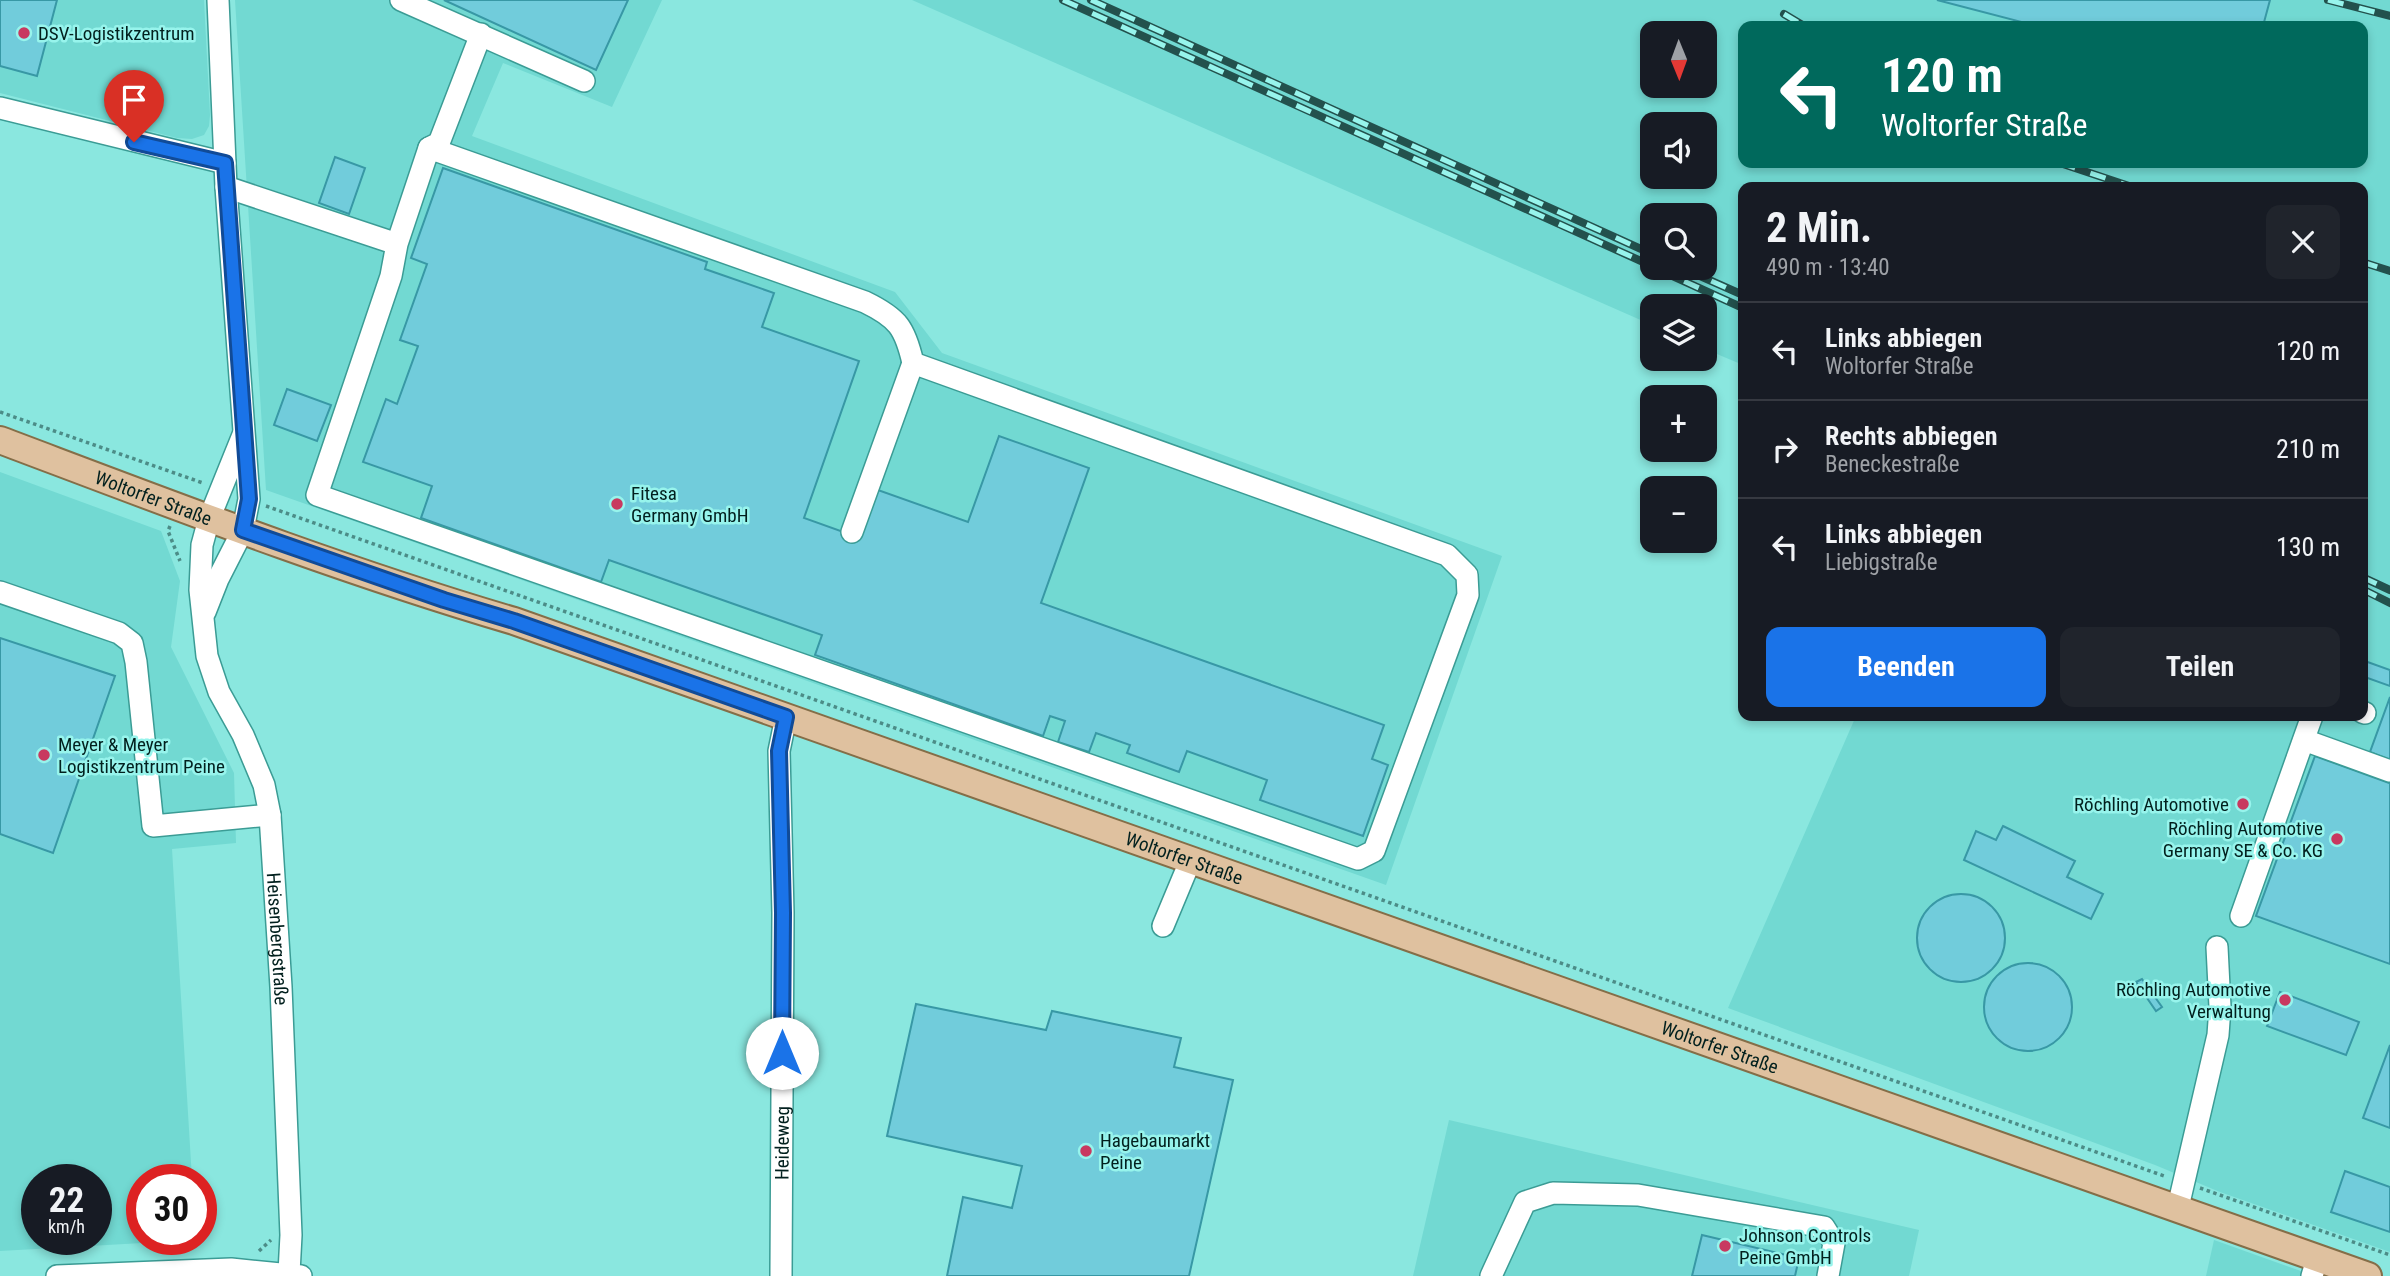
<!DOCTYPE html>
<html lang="de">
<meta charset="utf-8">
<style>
:root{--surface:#171b24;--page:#20242c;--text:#f1f3f6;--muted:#9ea1a6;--line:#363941;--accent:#1a73e8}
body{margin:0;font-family:"Roboto Condensed",sans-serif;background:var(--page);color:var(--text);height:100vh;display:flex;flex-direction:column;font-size:26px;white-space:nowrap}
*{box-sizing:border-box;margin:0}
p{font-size:23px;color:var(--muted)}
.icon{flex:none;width:38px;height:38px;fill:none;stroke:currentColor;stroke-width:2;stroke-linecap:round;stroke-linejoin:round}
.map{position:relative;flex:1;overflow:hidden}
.details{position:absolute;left:1738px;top:182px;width:630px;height:539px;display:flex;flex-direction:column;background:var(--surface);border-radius:14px;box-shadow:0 4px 10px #0003}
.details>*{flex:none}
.banner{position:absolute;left:1738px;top:21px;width:630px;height:147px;border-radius:14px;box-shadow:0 4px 10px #0003;background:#00695c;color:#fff;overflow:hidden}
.needle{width:46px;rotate:179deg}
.buttons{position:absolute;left:1640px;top:21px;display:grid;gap:14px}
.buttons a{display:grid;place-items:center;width:77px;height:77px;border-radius:14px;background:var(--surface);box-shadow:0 4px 10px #0003;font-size:35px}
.speed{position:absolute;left:21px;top:1164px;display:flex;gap:14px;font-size:35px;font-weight:700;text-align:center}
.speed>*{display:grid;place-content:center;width:91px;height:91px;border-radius:50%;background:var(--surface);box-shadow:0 4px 10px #0003;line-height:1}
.speed small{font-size:18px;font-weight:400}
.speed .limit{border:10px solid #d22;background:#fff;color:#111}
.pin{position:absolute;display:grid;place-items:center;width:60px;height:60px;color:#fff;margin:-72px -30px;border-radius:50% 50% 50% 0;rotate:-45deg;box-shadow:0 0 7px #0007}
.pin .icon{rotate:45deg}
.me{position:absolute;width:77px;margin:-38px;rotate:0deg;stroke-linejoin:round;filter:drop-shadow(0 0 5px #0008)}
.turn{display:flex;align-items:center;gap:24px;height:147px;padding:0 28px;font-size:32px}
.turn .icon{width:91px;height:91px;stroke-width:2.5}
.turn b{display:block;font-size:49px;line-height:60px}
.round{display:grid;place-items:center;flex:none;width:74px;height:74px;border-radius:14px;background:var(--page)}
.summary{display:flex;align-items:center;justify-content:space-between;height:119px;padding:0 28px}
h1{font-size:42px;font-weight:700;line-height:52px}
.primary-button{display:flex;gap:14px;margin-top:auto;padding:14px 28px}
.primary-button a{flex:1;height:80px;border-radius:14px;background:var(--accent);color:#fff;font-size:28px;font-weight:700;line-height:80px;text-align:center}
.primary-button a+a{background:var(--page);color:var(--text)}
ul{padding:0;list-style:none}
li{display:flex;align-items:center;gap:21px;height:98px;padding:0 28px;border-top:2px solid var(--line)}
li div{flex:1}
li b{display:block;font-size:26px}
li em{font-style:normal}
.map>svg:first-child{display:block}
</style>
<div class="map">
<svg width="2390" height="1276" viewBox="0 0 2390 1276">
<rect width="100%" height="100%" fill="#8ae7df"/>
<g fill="#72d9d2" fill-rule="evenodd">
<path d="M 0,0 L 204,0 L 210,115 L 209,126 L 204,135 L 192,139 L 177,138 L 0,93 Z"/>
<path d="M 235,0 L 662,0 L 612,107 L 503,63 L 472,136 L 895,292 L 942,353 L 1502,556 L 1386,885 L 266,490 Z"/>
<path d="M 912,0 L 2390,0 L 2390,1252 L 2220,1192 L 2155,1165 L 1728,1008 L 1856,716 L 2362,716 L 2362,187 L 1743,187 L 1743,365 L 1705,349 L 1704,306 L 1652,306 L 1652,325 ZM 1743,26 L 2362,26 L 2362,163 L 1743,163 ZM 1652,33 L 1704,33 L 1704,86 L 1652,86 ZM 1652,124 L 1704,124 L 1704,177 L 1652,177 ZM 1652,215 L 1704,215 L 1704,268 L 1652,268 Z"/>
<path d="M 0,472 L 161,531 L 180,581 L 171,647 L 234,773 L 236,843 L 172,849 L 192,1179 L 142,1180 L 142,1239 L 196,1240 L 0,1251 ZM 37,1180 L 96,1180 L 96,1239 L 37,1239 Z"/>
<path d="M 1449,1120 L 1919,1230 L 1909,1276 L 1413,1276 Z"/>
<path d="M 2214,1240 L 2315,1276 L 2206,1276 Z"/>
</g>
<g fill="#71ccdb" stroke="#3898a5" stroke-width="2">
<path d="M 0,0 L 57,0 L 37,76 L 0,66 Z"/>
<path d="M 444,0 L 628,0 L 596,70 Z"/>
<path d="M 1937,0 L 2270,0 L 2263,26 L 2037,26 Z"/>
<path d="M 335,157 L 365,168 L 349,214 L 319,203 Z"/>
<path d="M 443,168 L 707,262 L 705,269 L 774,293 L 762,327 L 859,361 L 804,518 L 860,538 L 878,490 L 968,522 L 999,436 L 1089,468 L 1041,603 L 1384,725 L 1372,759 L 1388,765 L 1363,836 L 1260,800 L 1267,780 L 1187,751 L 1179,772 L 1127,753 L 1130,745 L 1096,733 L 1089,752 L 1058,742 L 1065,721 L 1050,716 L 1043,736 L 815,655 L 822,635 L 609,560 L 601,582 L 421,518 L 432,486 L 363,462 L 386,399 L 397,404 L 418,346 L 400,340 L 427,264 L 411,258 Z"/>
<path d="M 287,389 L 331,405 L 317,441 L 274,425 Z"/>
<path d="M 0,638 L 115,676 L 53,853 L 0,834 Z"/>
<path d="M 2362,660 L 2390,670 L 2390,686 L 2362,676 Z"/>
<path d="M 2390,697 L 2390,760 L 2370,752 Z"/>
<path d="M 2315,756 L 2389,783 L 2390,780 L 2390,964 L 2256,916 Z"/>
<path d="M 2003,826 L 2075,861 L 2067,877 L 2103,894 L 2091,919 L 1964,860 L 1976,831 L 1996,840 Z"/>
<circle cx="1961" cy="938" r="44"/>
<circle cx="2028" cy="1007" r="44"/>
<path d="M 2142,979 L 2162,1007 L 2156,1011 L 2136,982 Z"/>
<path d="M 2280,992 L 2359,1022 L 2346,1055 L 2267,1026 Z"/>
<path d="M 916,1004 L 1046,1030 L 1052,1011 L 1181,1038 L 1174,1067 L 1233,1080 L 1189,1276 L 947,1276 L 963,1197 L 1012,1208 L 1022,1166 L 887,1136 Z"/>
<path d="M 2390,1045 L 2390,1128 L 2363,1118 Z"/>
<path d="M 2345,1171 L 2390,1187 L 2390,1232 L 2331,1212 Z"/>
<path d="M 1702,1235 L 1799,1258 L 1795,1276 L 1692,1276 Z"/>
</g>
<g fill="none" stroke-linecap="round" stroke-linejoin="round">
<defs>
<g id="minor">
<path d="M 401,0 L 584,81"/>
<path d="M 0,108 L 225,163"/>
<path d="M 429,148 L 439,143 L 481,34"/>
<path d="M 226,187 L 397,244 L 391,276 L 317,495 L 1358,859 L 1374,851 L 1468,595 L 1467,575 L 1447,555 L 913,363 C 905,328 898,318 865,302 L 429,148 L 397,244"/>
<path id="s1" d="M 243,435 L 209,519 L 202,545 L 200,590 L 207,656 L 219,692 L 243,735 L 264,785 L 270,815 L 281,987 L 291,1235 L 289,1273"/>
<path d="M 852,532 L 913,363"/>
<path d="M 0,592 L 119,633 L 132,643 L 136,662 L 153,826 L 270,815"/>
<path d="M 205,612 L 218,579 L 243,530 L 249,499 L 226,187 L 218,0"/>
<path d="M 2362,712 L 2365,713"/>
<path d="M 2304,740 L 2390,771"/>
<path d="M 2241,916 L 2312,716"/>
<path d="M 1163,926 L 1191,859"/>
<path d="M 2178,1207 L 2218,1035 L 2220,1007 L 2217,947"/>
<path d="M 57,1276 L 231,1269 L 301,1276"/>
<path id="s2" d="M 781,1276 L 783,913 L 779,751 L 786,717"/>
<path d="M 1491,1276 L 1525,1202 L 1553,1193 L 1638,1195 L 1824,1227 L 1834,1243 L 1828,1276"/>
<path d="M 2312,1276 L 2317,1259"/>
</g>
<g id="major">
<path id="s3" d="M 0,440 C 170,504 340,570 514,621 L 2368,1276"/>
</g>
</defs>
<use href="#minor" stroke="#3b9c95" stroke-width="24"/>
<use href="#major" stroke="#846e48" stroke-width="30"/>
<g stroke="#4c8c87" stroke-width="3.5" stroke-dasharray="3.5 3.5" stroke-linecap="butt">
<path d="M 0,412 L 203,483"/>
<path d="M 266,506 L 2167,1177"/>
<path d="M 170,526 L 168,531 L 180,561"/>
<path d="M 2200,1188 L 2390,1255"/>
<path d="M 259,1251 L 271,1240"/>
</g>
<use href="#minor" stroke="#fff" stroke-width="21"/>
<use href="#major" stroke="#dfc19f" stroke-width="26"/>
<defs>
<g id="rail">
<path d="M 1063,0 L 1652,266"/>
<path d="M 1091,0 L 1652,254"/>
<path d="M 2328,0 L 2390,16"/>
<path d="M 1784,14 L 1804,26"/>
<path d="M 2060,163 L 2132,187"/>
<path d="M 2362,262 L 2390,271"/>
<path d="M 1655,268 L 1743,308"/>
<path d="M 1682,268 L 1743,295"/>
<path d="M 2362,577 L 2390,590"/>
<path d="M 2362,589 L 2390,603"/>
</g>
</defs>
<use href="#rail" stroke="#23514d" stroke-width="8"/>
<use href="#rail" stroke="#97f4ec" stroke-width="5" stroke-dasharray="16" stroke-linecap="butt"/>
</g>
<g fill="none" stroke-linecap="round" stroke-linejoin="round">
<defs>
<path id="route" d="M 134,142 L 225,163 L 249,499 L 243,530 L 444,600 L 514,621 L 786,717 L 779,751 L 783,913 L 782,1053"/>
</defs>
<use href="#route" stroke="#114b97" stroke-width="18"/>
<use href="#route" stroke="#1a73e8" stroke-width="12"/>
</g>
<g fill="#c83960" stroke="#97f4ec" stroke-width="2.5">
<circle cx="24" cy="33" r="7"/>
<circle cx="617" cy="504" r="7"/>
<circle cx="44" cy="755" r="7"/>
<circle cx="2243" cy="804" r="7"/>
<circle cx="2337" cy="839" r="7"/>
<circle cx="2285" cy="1000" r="7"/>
<circle cx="1086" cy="1151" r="7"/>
<circle cx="1725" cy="1246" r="7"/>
</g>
<g text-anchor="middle" stroke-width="5" stroke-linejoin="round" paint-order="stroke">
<g font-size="19" fill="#02201e" stroke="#97f4ec" text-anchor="start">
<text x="38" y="40">DSV-Logistikzentrum</text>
<text x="631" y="500">Fitesa<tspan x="631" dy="22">Germany GmbH</tspan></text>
<text x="58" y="751">Meyer &amp; Meyer<tspan x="58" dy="22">Logistikzentrum Peine</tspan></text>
<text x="2229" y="811" text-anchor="end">Röchling Automotive</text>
<text x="2323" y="835" text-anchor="end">Röchling Automotive<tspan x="2323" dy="22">Germany SE &amp; Co. KG</tspan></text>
<text x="2271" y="996" text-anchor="end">Röchling Automotive<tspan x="2271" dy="22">Verwaltung</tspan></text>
<text x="1100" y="1147">Hagebaumarkt<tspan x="1100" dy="22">Peine</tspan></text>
<text x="1739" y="1242">Johnson Controls<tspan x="1739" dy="22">Peine GmbH</tspan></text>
</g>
<g font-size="19" fill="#02201e" stroke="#97f4ec">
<text dy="7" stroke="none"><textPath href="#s3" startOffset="164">Woltorfer Straße</textPath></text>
<text dy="7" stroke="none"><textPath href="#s3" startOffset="1256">Woltorfer Straße</textPath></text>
<text dy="7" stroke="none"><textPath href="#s1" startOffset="525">Heisenbergstraße</textPath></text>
<text dy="7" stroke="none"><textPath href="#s3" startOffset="1824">Woltorfer Straße</textPath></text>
<text dy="7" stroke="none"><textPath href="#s2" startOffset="133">Heideweg</textPath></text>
</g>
</g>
</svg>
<div class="buttons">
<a><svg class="needle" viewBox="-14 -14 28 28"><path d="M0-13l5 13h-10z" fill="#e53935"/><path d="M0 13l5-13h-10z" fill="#9ea1a6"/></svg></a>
<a><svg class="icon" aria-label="sound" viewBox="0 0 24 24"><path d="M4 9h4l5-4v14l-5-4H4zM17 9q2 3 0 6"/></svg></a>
<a><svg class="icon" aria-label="search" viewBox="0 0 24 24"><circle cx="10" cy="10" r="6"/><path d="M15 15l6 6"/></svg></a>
<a><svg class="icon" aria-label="layers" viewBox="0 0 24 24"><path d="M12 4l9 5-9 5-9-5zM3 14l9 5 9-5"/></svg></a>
<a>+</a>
<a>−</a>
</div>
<div class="speed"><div>22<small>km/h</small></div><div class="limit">30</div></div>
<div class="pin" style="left:134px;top:142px;background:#d93025"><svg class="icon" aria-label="arrive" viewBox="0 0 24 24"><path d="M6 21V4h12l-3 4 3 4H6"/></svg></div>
<svg class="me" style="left:782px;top:1053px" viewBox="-20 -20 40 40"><circle r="19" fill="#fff"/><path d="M0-13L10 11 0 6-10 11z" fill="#1a73e8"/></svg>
<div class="banner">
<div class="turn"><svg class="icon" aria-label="left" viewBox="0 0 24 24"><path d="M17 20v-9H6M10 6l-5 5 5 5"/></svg><div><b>120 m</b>Woltorfer Straße</div></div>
</div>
<section class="details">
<div class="summary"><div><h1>2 Min.</h1><p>490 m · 13:40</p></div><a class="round"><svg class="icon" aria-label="close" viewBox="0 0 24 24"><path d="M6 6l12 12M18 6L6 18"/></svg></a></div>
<ul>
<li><svg class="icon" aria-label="left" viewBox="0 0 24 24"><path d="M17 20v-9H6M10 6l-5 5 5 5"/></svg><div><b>Links abbiegen</b><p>Woltorfer Straße</p></div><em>120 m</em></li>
<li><svg class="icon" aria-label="right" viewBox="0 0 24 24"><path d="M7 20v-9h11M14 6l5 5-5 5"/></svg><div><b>Rechts abbiegen</b><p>Beneckestraße</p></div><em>210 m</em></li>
<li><svg class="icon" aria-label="left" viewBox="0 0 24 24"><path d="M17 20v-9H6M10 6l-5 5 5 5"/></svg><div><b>Links abbiegen</b><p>Liebigstraße</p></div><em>130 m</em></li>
</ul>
<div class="primary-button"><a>Beenden</a><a>Teilen</a></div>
</section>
</div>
